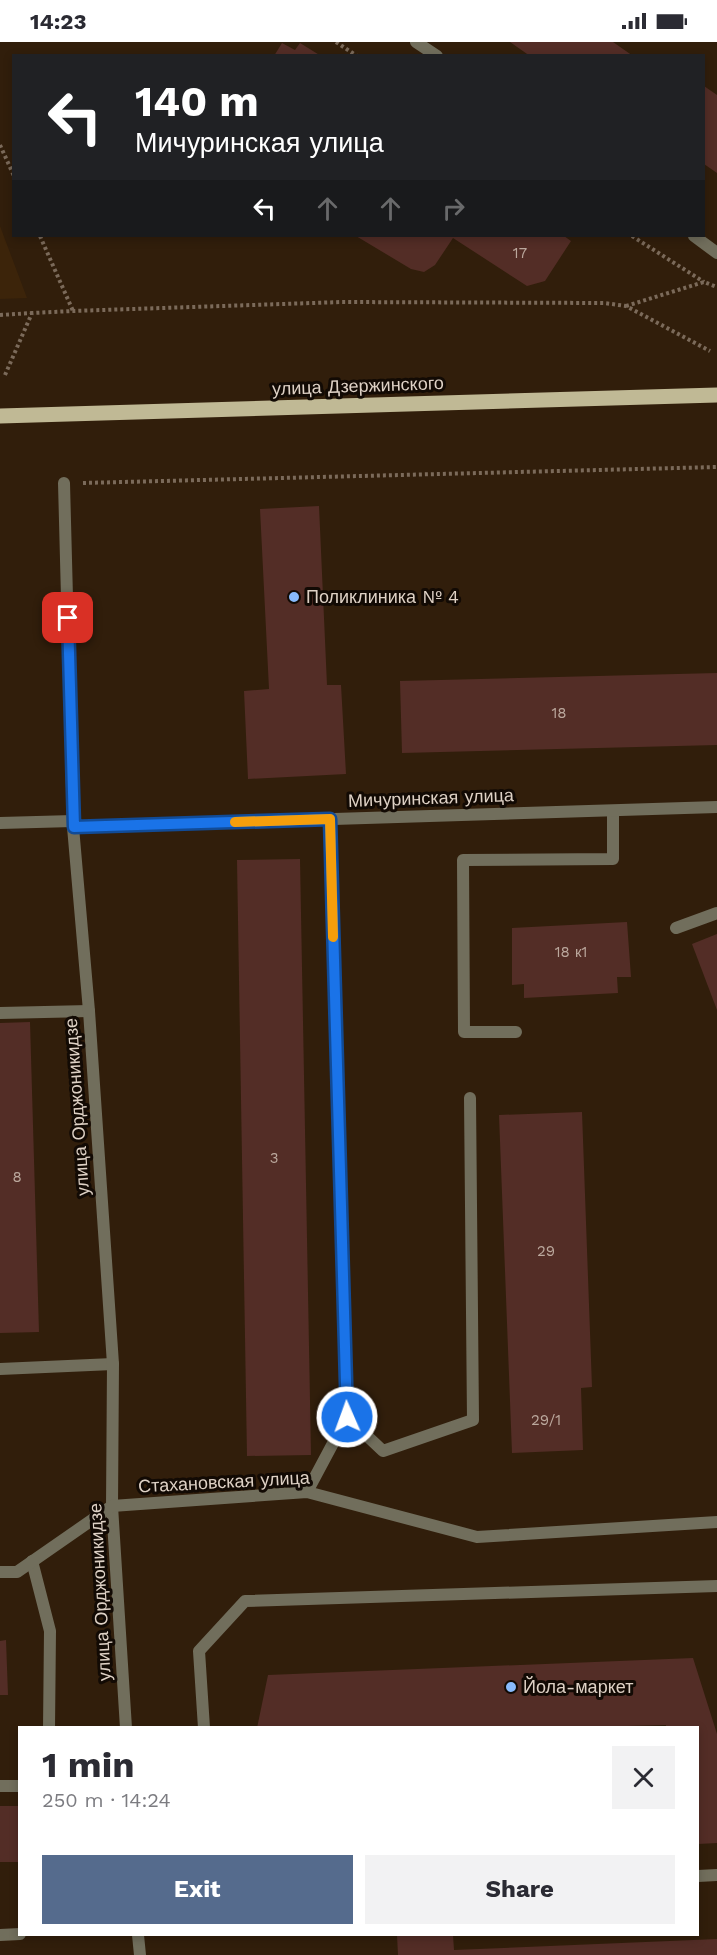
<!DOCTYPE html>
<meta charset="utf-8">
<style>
:root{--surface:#fff;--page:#f2f2f3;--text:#2b2b33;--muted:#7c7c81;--accent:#556b8d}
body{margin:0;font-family:"Work Sans",sans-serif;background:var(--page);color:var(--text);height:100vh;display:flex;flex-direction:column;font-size:22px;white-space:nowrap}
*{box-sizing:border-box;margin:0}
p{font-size:20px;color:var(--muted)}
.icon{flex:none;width:33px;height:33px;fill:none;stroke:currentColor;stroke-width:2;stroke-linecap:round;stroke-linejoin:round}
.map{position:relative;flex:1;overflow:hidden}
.drawer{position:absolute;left:18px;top:1684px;width:681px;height:210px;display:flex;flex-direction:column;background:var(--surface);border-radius:0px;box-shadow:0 3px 9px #0003}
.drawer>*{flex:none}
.top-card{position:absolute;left:12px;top:12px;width:693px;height:183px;border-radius:0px;box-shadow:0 3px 9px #0003;background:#202124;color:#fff;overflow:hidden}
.pin{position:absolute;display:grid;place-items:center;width:51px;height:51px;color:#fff;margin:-26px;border-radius:12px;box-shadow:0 3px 9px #0006}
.me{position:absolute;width:66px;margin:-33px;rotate:358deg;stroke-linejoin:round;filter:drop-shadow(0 0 4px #0008)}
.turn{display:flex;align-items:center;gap:21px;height:126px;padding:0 24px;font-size:27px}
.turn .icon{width:78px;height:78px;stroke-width:2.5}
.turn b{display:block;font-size:42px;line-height:51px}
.lanes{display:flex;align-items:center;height:57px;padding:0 24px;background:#0003;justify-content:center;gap:30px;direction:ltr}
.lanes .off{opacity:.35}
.round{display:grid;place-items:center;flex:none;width:63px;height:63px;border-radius:0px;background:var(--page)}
.head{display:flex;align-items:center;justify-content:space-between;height:102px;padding:0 24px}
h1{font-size:36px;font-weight:700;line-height:45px}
.button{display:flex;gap:12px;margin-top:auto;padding:12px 24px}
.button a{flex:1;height:69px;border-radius:0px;background:var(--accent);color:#fff;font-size:24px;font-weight:700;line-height:69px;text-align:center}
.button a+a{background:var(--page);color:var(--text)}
.status{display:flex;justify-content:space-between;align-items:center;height:42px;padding:0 30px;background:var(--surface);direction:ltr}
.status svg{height:16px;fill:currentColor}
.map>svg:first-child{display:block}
</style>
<div class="status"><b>14:23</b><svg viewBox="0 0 49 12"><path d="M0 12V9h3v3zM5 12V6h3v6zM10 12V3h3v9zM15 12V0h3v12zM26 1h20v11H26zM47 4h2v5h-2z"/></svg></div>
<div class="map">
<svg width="717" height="1913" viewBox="0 0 717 1913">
<rect width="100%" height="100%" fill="#311e0b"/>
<path fill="#3c240a" d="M 0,184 L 27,256 L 0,257 Z"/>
<g fill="#532d26">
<path d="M 510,0 L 613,0 L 633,14 L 530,14 Z"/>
<path d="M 282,1 L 295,8 L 300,1 L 321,14 L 274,14 Z"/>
<path d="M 704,44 L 717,53 L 717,131 L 704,122 Z"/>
<path d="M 356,194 L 564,194 L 571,199 L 545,239 L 527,244 L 453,196 L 435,223 L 424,230 L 411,227 Z"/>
<path d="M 319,464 L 327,643 L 341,643 L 346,732 L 248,737 L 244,649 L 269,647 L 260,467 Z"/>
<path d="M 717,631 L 717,703 L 402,711 L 400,639 Z"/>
<path d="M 300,817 L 311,1413 L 247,1414 L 237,818 Z"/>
<path d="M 627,880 L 631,935 L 617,935 L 618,951 L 524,956 L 524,942 L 512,943 L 512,886 Z"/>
<path d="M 717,892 L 717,968 L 692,902 Z"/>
<path d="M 30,980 L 39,1290 L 0,1291 L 0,981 Z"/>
<path d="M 582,1070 L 592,1345 L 581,1346 L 583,1408 L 512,1411 L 499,1073 Z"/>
<path d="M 6,1598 L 8,1653 L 0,1653 L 0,1599 Z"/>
<path d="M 693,1616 L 717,1692 L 717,1801 L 698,1802 L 698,1686 L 666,1686 L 666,1683 L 552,1686 L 257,1686 L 268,1633 Z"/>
<rect x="0" y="1764" width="20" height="56"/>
<path d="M 397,1893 L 453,1893 L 454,1908 L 717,1897 L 717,1913 L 398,1913 Z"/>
</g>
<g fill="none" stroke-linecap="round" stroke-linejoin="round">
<g stroke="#7b6a5a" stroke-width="4" stroke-dasharray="3 3" stroke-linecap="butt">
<path d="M 336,0 L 357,14"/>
<path d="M 0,103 L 14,134"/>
<path d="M 40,194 L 73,269"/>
<path d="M 632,194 L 704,240"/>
<path d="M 626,264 L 704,240 L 717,245"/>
<path d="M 0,273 L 32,271"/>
<path d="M 5,333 L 32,271 L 73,269 L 342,260 L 604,261 L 626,264 L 710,309"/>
<path d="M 83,441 L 717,425"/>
</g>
<g stroke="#716e5c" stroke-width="12">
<path d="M 0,781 L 73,779"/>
<path d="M 676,886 L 717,871"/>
<path d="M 0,971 L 89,969"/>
<path d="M 516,990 L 464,990 L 463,818 L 613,817 L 613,769"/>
<path d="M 0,1327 L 113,1322"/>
<path d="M 347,1375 L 383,1409 L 473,1378 L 470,1056"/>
<path d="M 307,1450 L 347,1375 L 330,777"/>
<path d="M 32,1519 L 50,1589 L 49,1686"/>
<path d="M 204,1686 L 199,1609 L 245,1559 L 717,1544"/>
<path d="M 0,1744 L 20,1744"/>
<path d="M 698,1834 L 717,1833"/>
</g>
<g stroke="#716e5c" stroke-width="12">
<path d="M 416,0 L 437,14"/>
<path d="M 694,194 L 717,211"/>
<path d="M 64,441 L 73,785 L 89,969 L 113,1322 L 112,1464 L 126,1686"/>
<path d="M 73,785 L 717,765"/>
<path d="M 0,1530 L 17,1530 L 112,1464 L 307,1450 L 477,1495 L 717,1480"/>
<path d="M 0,1893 L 20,1892"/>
<path d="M 138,1893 L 140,1913"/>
</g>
<path stroke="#c0b995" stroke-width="15" d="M 0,374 L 717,353"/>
</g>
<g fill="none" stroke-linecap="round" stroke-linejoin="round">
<defs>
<path id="route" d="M 68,576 L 74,785 L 330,777 L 347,1375"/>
</defs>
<use href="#route" stroke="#114b97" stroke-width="15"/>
<use href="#route" stroke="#1a73e8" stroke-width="10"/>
<path stroke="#f59e0b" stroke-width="10" d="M 235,780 L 330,777 L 333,895"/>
</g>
<g fill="#88bafc" stroke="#120a04" stroke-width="2">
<circle cx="294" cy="555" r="6"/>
<circle cx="511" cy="1645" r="6"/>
</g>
<g text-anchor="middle" stroke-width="6" stroke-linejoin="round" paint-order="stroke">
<g font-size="15" fill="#bba89d">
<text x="520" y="216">17</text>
<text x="559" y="676">18</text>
<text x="571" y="915">18 к1</text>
<text x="274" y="1121">3</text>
<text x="17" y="1140">8</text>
<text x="546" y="1214">29</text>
<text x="546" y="1383">29/1</text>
</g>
<g font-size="18" fill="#ded1c5" stroke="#120a04">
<text transform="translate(358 344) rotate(-2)" y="6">улица Дзержинского</text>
<text transform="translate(431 756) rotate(-2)" y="6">Мичуринская улица</text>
<text transform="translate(77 1065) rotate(-94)" y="6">улица Орджоникидзе</text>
<text transform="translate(224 1440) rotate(-3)" y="6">Стахановская улица</text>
<text transform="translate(100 1550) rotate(-93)" y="6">улица Орджоникидзе</text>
</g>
<g font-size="18" fill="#ded1c5" stroke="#120a04" text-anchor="start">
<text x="306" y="561">Поликлиника № 4</text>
<text x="523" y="1651">Йола-маркет</text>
</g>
</g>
</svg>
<div class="pin" style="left:68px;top:576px;background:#d93025"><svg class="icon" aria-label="arrive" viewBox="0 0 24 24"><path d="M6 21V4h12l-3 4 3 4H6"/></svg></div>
<svg class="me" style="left:347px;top:1375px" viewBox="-20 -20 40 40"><circle r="17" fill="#1a73e8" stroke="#fff" stroke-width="3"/><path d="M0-11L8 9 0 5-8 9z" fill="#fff"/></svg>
<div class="top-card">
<div class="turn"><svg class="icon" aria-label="left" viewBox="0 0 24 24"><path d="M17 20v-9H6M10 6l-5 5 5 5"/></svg><div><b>140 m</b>Мичуринская улица</div></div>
<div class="lanes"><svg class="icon" aria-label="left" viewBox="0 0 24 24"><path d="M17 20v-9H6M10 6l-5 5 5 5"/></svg><svg class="icon off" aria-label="ahead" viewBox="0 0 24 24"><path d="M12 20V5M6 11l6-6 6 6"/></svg><svg class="icon off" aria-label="ahead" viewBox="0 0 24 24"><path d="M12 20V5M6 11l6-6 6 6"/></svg><svg class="icon off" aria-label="right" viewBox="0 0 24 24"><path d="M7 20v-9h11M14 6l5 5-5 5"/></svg></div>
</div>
<section class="drawer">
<div class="head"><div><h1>1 min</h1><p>250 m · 14:24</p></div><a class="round"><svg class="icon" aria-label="close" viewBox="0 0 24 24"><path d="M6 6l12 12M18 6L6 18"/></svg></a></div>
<div class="button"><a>Exit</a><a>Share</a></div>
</section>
</div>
